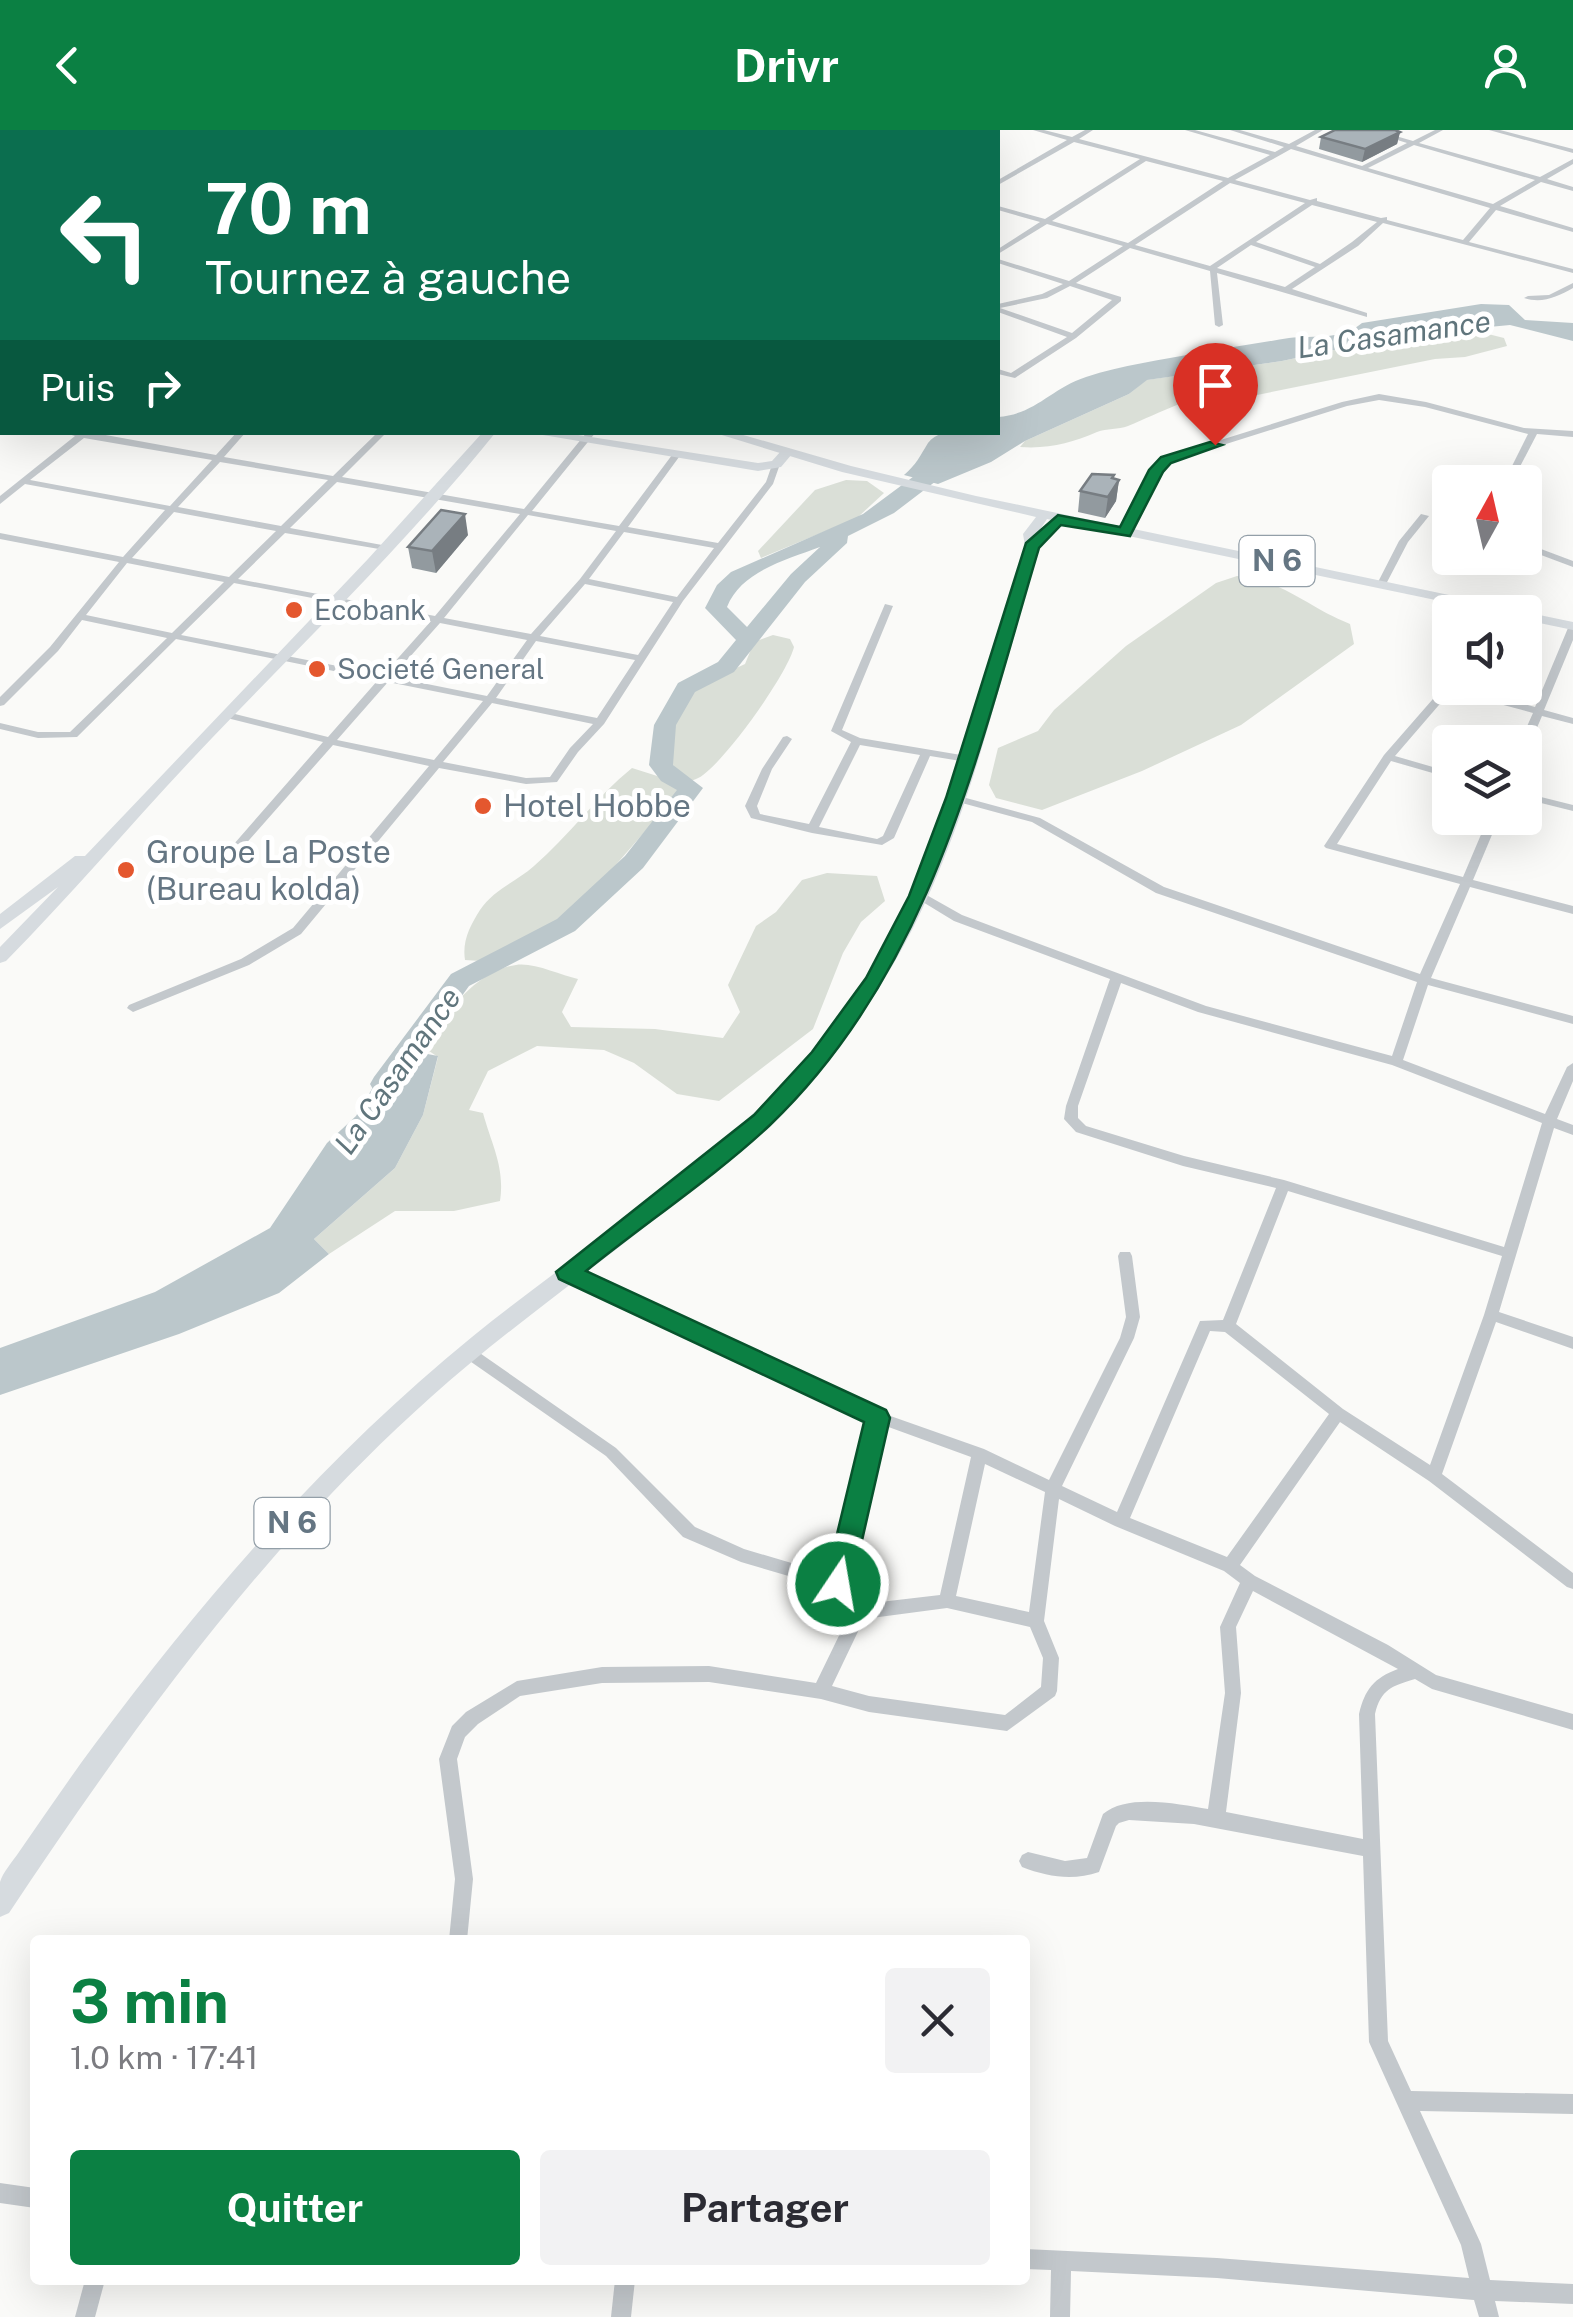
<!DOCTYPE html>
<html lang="fr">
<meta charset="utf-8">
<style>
:root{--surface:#fff;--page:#f2f2f3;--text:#2b2b33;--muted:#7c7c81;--accent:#0b8043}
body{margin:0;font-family:"Public Sans",sans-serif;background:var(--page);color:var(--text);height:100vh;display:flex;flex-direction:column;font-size:38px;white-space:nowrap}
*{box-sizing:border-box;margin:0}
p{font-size:32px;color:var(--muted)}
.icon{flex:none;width:55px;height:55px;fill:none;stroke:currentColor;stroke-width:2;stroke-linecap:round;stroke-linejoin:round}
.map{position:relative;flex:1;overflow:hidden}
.panel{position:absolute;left:30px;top:1805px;width:1000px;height:350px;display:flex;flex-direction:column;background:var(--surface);border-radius:10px;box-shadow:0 10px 40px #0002}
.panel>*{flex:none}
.top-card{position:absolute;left:0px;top:0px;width:1000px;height:305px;box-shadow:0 10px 40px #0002;background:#0b6e4f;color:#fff;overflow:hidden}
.needle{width:65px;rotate:8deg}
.fabs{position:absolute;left:1432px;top:335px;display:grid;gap:20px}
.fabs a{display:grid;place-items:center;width:110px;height:110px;border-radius:10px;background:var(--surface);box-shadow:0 10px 40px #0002;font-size:50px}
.pin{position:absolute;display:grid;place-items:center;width:85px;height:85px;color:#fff;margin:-102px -42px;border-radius:50% 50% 50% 0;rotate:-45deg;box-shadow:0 0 10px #0007}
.pin .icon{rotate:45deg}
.me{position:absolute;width:110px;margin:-55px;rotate:12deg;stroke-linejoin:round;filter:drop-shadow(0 0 8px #0008)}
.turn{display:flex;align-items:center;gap:35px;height:210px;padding:0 40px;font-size:45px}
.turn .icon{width:130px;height:130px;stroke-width:2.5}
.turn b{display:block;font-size:70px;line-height:85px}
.then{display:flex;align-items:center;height:95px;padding:0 40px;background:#0003;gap:20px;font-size:38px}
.round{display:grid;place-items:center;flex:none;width:105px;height:105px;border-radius:10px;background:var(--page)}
.headline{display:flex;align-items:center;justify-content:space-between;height:170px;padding:0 40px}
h1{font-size:60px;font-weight:700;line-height:75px;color:var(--accent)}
.button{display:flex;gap:20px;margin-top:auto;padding:20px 40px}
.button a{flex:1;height:115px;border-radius:10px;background:var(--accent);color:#fff;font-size:40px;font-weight:700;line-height:115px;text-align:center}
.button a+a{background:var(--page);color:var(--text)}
header{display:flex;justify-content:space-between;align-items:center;height:130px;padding:0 40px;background:var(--accent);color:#fff;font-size:45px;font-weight:700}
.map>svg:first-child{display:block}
</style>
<header><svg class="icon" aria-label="back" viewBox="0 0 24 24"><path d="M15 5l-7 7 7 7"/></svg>Drivr<svg class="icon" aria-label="person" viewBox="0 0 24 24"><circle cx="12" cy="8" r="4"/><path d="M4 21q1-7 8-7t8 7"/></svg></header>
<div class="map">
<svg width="1573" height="2187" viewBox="0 0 1573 2187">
<rect width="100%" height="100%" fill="#fafaf8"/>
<g fill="#dadfd7">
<path d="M 1488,204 L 1504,208 L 1507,216 L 1465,227 L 1435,229 L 1247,267 C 1203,257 1168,280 1128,296 C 1118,300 1107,298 1097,302 C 1071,313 1050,319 1020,317 L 1025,311 L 1129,264 L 1146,250 L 1282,231 L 1395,207 Z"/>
<path d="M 846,350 L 867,351 L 884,363 L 857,388 L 761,428 L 758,421 L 815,360 Z"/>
<path d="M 1237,446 C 1289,453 1305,476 1350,494 L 1354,514 L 1241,595 L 1142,641 L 1042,680 L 996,668 L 989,655 L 998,618 L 1038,601 L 1054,580 L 1126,516 L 1216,453 Z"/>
<path d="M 773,505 L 790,509 L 794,517 C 787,545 727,628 703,645 C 697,650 689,651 681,653 C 661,622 671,575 702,555 C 715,547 731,541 745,534 L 754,512 Z"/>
<path d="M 632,638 L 673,651 L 681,660 L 580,776 L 558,793 L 481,831 L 465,830 C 462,811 470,796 480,780 C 494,759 516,752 534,736 C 569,706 596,667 632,638 Z"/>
<path d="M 827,743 L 877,746 L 885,771 L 861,792 L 843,823 L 813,899 L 719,971 L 677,964 L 634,933 L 604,920 L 537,916 L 488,941 L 469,980 L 483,983 C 492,1016 505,1037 500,1071 L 454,1081 L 395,1081 L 329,1124 L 314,1109 L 395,1038 L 423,985 L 438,927 L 426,919 C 441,886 477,840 516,835 C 533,832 560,845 578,849 L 562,882 L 571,897 L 655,899 L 723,908 L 740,882 L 728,855 L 756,796 L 776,782 L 802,750 Z"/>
</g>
<g fill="#bbc7cb">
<path d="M 1481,174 L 1509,175 L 1525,190 L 1573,193 L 1573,211 L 1510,195 L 1489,197 L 1466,203 L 1395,207 L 1282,231 L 1147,250 L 1129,264 L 1025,311 L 991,332 L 938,354 L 904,345 C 916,335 920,326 928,313 C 940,295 978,302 998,302 L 998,287 C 1036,284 1050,259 1086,247 C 1122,235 1161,230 1198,223 C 1228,218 1259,213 1289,208 C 1314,205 1341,211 1362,193 Z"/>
<path d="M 396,918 L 438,926 L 423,985 L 395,1038 L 314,1109 L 329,1124 L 279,1163 L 179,1204 L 0,1265 L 0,1218 L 155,1162 L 270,1098 L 327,1013 L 356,986 Z"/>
</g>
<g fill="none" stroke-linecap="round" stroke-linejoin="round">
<path fill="#bbc7cb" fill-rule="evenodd" d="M 954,322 L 964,328 L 961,332 L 894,383 L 848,406 L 847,413 L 805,452 L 734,542 L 695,562 L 676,595 L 673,635 L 703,658 L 643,738 L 575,801 L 469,856 L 394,961 L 374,961 L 370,954 L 374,947 L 451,844 L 557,789 L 625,726 L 677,660 L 661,651 L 649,635 L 654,595 L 678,553 L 718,532 L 736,510 L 705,478 L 717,455 L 731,442 L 863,384 L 929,335 ZM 820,417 L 791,444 L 747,497 L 727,477 C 741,441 786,430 820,417 Z"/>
<g fill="#c3c8cc" fill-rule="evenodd">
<path d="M 364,0 L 371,0 L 369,2 L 362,2 Z"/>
<path d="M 455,0 L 461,0 L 462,2 L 456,2 Z"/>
<path d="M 590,0 L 597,0 L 595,2 L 588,2 Z"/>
<path d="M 600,0 L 623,0 L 626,2 L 608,2 Z"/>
<path d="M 683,0 L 690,0 L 688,2 L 681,2 Z"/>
<path d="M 784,0 L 791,0 L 789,2 L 782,2 Z"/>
<path d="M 1033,0 L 1044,0 L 1072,7 L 1085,0 L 1093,0 L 1079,9 L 1228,48 L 1270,25 L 1185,0 L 1195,0 L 1275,22 L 1284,17 L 1230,0 L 1240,0 L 1289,14 L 1315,0 L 1323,0 L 1296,16 L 1362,36 L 1407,13 L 1365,0 L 1375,0 L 1413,11 L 1435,0 L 1443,0 L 1419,13 L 1540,47 L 1573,29 L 1573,34 L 1547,49 L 1573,57 L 1573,61 L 1541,52 L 1500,76 L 1573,98 L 1573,102 L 1496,80 L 1469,112 L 1573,139 L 1573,143 L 1383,93 L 1358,116 L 1292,159 L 1367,183 L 1367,187 L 1217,143 L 1223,195 L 1219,197 L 1215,195 L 1210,141 L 1130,118 L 1076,153 L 1121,167 L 1121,171 L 1076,208 L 1015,248 L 998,244 L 998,239 L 1011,243 L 1067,207 L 998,182 L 998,174 L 1042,164 L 1063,154 L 998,133 L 998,129 L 1069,151 L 1123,116 L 1047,94 L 998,124 L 998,119 L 1040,92 L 998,80 L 998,76 L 1045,89 L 1140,29 L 1074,12 L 998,55 L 998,50 L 1067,10 ZM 1414,15 L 1535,50 L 1493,74 L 1368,38 ZM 1291,19 L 1490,78 L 1463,110 L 1387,90 L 1387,87 L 1381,88 L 1317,71 L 1317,68 L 1310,70 L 1235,50 ZM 1146,31 L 1223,51 L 1128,113 L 1052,91 ZM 1230,53 L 1305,73 L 1210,136 L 1135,115 ZM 1312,75 L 1377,92 L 1352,112 L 1320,134 L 1256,112 ZM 1251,115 L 1315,137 L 1285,157 L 1217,138 ZM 1070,156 L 1112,170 L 1072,203 L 1000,178 L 1047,168 Z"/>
<path d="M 1489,0 L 1500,0 L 1573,19 L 1573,23 Z"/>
<path d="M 0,51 L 2,51 L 2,56 L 0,57 Z"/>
<rect x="0" y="68" width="2" height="5"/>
<rect x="0" y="116" width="2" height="6"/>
<rect x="0" y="133" width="2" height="5"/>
<path d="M 1573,153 L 1573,158 C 1557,167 1542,174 1524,168 L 1528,166 L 1549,165 Z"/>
<path d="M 1379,264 L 1426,272 L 1524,298 L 1573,301 L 1573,307 L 1537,304 L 1512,352 L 1504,352 L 1528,304 L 1425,277 L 1379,270 L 1347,276 L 1169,332 L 1160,341 L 1130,403 L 1125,406 L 1120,403 L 1152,340 L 1163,328 L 1342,272 Z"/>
<path d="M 2,272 L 2,279 L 0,280 L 0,273 Z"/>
<path d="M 0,288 L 2,289 L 2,293 L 0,294 Z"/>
<path d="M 62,302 L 89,302 L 216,325 L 237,302 L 246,302 L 224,327 L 333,346 L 378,302 L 387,302 L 342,347 L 524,379 L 587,302 L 596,302 L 532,381 L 619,396 L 672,325 L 675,324 L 679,327 L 628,397 L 718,413 L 766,352 L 773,332 L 780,334 L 773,354 L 683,471 L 604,594 L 578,622 L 557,652 L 526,654 L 439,638 L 301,804 L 249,835 L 133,882 L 127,878 L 129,875 L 241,829 L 293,798 L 429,636 L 333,615 L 242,718 L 234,718 L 234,714 L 323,612 L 223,587 L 223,583 L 227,582 L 328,607 L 378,550 L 176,509 L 77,607 L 38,608 L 0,599 L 0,593 L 38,602 L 70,602 L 167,508 L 82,490 L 58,521 L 4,575 L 0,576 L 0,567 L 50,517 L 119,432 L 0,409 L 0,403 L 123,427 L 165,380 L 25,354 L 0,374 L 0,366 L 75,306 ZM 84,308 L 212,330 L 170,376 L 30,350 ZM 220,332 L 328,350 L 281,396 L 178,377 ZM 337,352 L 520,384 L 435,486 L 238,449 L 285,403 L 385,420 L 385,416 L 382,415 L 290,398 ZM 174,382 L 276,401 L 229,447 L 132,428 ZM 528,385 L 616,401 L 580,449 L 531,504 L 444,488 ZM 624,402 L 714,418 L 677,467 L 589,449 ZM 127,433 L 224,452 L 172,503 L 86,485 ZM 234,453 L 431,491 L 383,545 L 181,505 ZM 585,454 L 673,472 L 638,525 L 540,506 ZM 440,493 L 527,510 L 487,566 L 392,547 ZM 536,511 L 635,530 L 597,588 L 496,568 ZM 388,552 L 483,571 L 434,630 L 337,610 ZM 492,573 L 593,594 L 570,618 L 550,647 L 526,648 L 443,632 Z"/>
<path d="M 1421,384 L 1429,386 L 1408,412 L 1385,456 L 1379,456 L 1377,454 L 1399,411 Z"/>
<path d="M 1525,413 L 1573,431 L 1573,437 L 1525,419 Z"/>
<path d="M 885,474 L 893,476 L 842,600 L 860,608 L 967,626 L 972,629 L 967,632 L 930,626 L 894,708 L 882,715 L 812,703 L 751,688 L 745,676 L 762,639 L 783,607 L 787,606 L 792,609 L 772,639 L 757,676 L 760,684 L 809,694 L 851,612 L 831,601 ZM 860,615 L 920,625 L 883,706 L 877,709 L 819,697 Z"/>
<path d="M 1573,495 L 1573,510 L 1544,580 L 1573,588 L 1573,594 L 1542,586 L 1530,614 L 1525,617 L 1525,612 L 1520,612 L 1533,583 L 1451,561 L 1395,626 L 1450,642 L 1450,648 L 1391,631 L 1337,714 L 1463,747 L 1488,688 L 1499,688 L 1473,750 L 1573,776 L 1573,784 L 1470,757 L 1431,848 L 1573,886 L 1573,894 L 1428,855 L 1403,930 L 1545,984 L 1567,937 L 1573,933 L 1573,951 L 1557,989 L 1573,995 L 1573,1005 L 1554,998 L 1499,1182 L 1573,1207 L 1573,1219 L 1496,1192 L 1442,1344 L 1573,1443 L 1573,1459 L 1567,1457 L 1429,1351 L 1340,1292 L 1240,1435 L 1255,1446 L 1388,1515 L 1436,1545 L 1573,1584 L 1573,1600 L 1432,1559 L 1415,1549 C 1392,1556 1381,1559 1375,1584 L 1388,1911 L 1411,1961 L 1573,1964 L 1573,1984 L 1420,1981 L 1481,2114 L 1490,2150 L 1573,2154 L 1573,2174 L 1495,2171 L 1499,2187 L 1479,2187 L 1474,2170 L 1217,2148 L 1071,2141 L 1070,2187 L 1050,2187 L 1051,2140 L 1025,2139 L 1025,2119 L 1217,2128 L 1469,2148 L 1461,2115 L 1369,1912 L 1363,1726 L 1194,1694 L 1129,1690 L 1119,1693 L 1116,1696 L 1099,1742 C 1073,1751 1048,1747 1022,1737 L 1019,1731 L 1022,1725 L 1028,1722 L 1065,1731 L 1087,1728 L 1103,1684 C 1127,1663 1179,1674 1208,1679 L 1225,1563 L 1220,1497 L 1240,1453 L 1224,1441 L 1115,1396 L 1059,1369 L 1044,1491 L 1059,1528 L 1057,1561 L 1055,1566 L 1007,1601 L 869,1582 L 821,1569 L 709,1552 L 602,1553 L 520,1566 L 478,1594 L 465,1607 L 457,1629 L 473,1749 L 467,1810 L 449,1810 L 455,1749 L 439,1629 L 452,1596 L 466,1582 L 517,1551 L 602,1537 L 709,1536 L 816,1553 L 850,1483 L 833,1459 L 741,1432 L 683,1407 L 606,1326 L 464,1227 L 462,1223 L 464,1219 L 474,1219 L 616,1318 L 695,1397 L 744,1419 L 832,1445 L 869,1290 L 562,1146 L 560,1142 L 562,1138 L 572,1138 L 882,1283 L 984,1319 L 1049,1350 L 1120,1208 L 1126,1187 L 1118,1126 L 1120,1122 L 1130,1122 L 1132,1126 L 1140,1187 L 1134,1208 L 1062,1356 L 1117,1382 L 1200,1191 L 1223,1190 L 1276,1058 L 1183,1036 L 1076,1002 L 1064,989 L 1066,976 L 1110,849 L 954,791 L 913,766 L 919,762 L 923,763 L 962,785 L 1206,876 L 1392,926 L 1417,852 L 1156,763 L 1032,692 L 951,670 L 949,668 L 955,665 L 1040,688 L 1164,757 L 1420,844 L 1460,754 L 1326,718 L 1324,716 L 1384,625 L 1446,554 L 1450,553 L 1450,558 L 1463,558 L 1535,577 L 1568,498 ZM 1121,853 L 1198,882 L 1392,935 L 1542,993 L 1504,1117 L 1284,1050 L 1184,1026 L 1086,996 L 1078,988 L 1078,976 ZM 1288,1061 L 1502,1126 L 1484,1185 L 1430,1335 L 1343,1279 L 1236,1194 ZM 1210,1201 L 1225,1202 L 1329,1284 L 1227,1427 L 1130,1388 ZM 883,1295 L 971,1327 L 940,1465 L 863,1474 L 846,1453 ZM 985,1334 L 1045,1362 L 1029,1482 L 956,1466 ZM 1253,1461 L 1398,1539 C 1374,1548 1365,1559 1359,1584 L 1363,1709 L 1226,1682 L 1241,1563 L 1236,1497 ZM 947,1478 L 1030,1497 L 1043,1528 L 1041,1557 L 1005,1585 L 869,1566 L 832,1556 L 864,1489 Z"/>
<path d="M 1525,663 L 1573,675 L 1573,681 L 1525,669 Z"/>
<path d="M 0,2053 L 35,2058 L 35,2078 L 0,2073 Z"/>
<path d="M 85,2150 L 105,2150 L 95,2187 L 75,2187 Z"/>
<path d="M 615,2150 L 635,2150 L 631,2187 L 611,2187 Z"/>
</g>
<g fill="#d6dbdf" fill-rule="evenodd">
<rect x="0" y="203" width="2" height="7"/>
<path d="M 525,302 L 559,302 L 758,333 L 772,331 L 781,321 L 792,324 L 781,337 L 758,341 Z"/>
</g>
<g fill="#d6dbdf" fill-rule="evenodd">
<path d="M 483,302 L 496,302 C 409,410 308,508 212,608 C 142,681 77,759 6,831 L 0,833 L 0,817 L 58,757 L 0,799 L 0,784 L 75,726 L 85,726 L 368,429 Z"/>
<path d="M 712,302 L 733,302 L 851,336 L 976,366 L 1511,478 L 1518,482 L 1493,482 L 1047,389 L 1037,404 L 1039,416 C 995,563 965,721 882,853 C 772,1030 582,1132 431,1267 C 264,1416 132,1598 9,1783 L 0,1787 C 0,1777 0,1762 0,1752 C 3,1742 13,1731 19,1722 C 44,1686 69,1649 95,1614 C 206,1465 328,1324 472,1207 C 591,1111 724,1029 822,910 C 938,771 974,585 1025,416 L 1023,404 L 1036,387 L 842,342 Z"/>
<path d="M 1522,482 L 1525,482 L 1573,492 L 1573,500 L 1525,490 L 1525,482 Z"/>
</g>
</g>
<g fill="#929a9f">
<path d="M 1400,2 L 1397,14 L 1362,32 L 1319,19 L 1321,7 Z"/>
<path d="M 1113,348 L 1119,350 L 1116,371 L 1105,388 L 1078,382 L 1080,361 Z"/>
<path d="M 468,405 L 436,443 L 412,438 L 408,417 Z"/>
</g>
<g fill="#777d82">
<path d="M 1400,2 L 1397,14 L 1362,32 L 1365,19 Z"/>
<path d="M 1114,345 L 1112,360 L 1119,350 L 1116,371 L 1105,388 L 1108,367 Z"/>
<path d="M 465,384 L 468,405 L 436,443 L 432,421 Z"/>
</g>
<g fill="#aab3b9" stroke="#777d82" stroke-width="2.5">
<path d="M 1335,0 L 1395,0 L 1400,2 L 1365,19 L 1321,7 Z"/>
<path d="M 1092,344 L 1114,345 L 1112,348 L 1119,350 L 1108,367 L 1080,361 Z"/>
<path d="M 441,380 L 465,384 L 432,421 L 408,417 Z"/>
</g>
<path fill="#0b8043" stroke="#07532c" stroke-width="2.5" d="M 1210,312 L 1222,315 L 1171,333 L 1163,342 L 1130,406 L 1061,395 L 1039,418 C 977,624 932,840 770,995 C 717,1045 644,1094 586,1141 L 886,1280 L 890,1288 L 852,1454 L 848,1462 L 838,1465 L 829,1462 L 825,1454 L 864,1292 L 559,1149 L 556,1142 L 754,985 L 812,922 L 866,848 L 909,766 L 946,668 L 1026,413 L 1058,385 L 1120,397 L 1149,340 L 1161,327 Z"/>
<g fill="#e4572e" stroke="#fff" stroke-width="4">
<circle cx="294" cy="480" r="10"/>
<circle cx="317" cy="539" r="10"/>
<circle cx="483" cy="676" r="10"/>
<circle cx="126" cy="740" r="10"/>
</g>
<g text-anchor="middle" stroke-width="10" stroke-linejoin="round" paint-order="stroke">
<g font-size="28" fill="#657683" stroke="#fff" text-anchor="start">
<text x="314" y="490">Ecobank</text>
<text x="337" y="549">Societé General</text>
</g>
<g font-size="30" font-style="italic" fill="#60757c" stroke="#fff">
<text transform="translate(1394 205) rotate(-8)" y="10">La Casamance</text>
<text transform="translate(398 941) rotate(-55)" y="10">La Casamance</text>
</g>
<g fill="#fff" stroke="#939fa8" stroke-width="2.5">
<rect x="1239.5" y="406" width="75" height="50" rx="8"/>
<rect x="254.5" y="1368" width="75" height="50" rx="8"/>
</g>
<g font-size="30" font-weight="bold" fill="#657683">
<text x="1277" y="441">N 6</text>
<text x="292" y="1403">N 6</text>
</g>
<g font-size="32" fill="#657683" stroke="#fff" text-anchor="start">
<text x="503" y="687">Hotel Hobbe</text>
<text x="146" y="733">Groupe La Poste<tspan x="146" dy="37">(Bureau kolda)</tspan></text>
</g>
</g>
</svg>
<div class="fabs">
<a><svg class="needle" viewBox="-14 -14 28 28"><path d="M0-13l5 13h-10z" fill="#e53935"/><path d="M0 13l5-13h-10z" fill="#7c7c81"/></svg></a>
<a><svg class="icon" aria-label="sound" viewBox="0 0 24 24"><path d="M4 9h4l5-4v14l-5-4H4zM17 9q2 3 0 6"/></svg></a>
<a><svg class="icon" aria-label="layers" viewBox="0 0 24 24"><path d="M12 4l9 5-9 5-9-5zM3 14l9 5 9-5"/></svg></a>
</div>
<div class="pin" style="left:1215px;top:315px;background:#d93025"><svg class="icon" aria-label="arrive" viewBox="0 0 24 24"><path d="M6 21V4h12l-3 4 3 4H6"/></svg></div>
<svg class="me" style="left:838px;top:1454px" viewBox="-20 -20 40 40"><circle r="17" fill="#0b8043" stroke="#fff" stroke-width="3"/><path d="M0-11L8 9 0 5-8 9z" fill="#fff"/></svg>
<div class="top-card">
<div class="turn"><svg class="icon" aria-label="left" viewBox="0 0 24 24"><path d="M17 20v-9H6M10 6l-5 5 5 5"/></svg><div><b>70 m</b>Tournez à gauche</div></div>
<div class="then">Puis<svg class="icon" aria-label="right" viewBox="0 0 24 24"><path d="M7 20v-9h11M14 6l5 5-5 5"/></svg></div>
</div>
<section class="panel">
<div class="headline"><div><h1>3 min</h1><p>1.0 km · 17:41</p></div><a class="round"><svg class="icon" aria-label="close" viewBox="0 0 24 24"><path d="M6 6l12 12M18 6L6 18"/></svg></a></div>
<div class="button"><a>Quitter</a><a>Partager</a></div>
</section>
</div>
